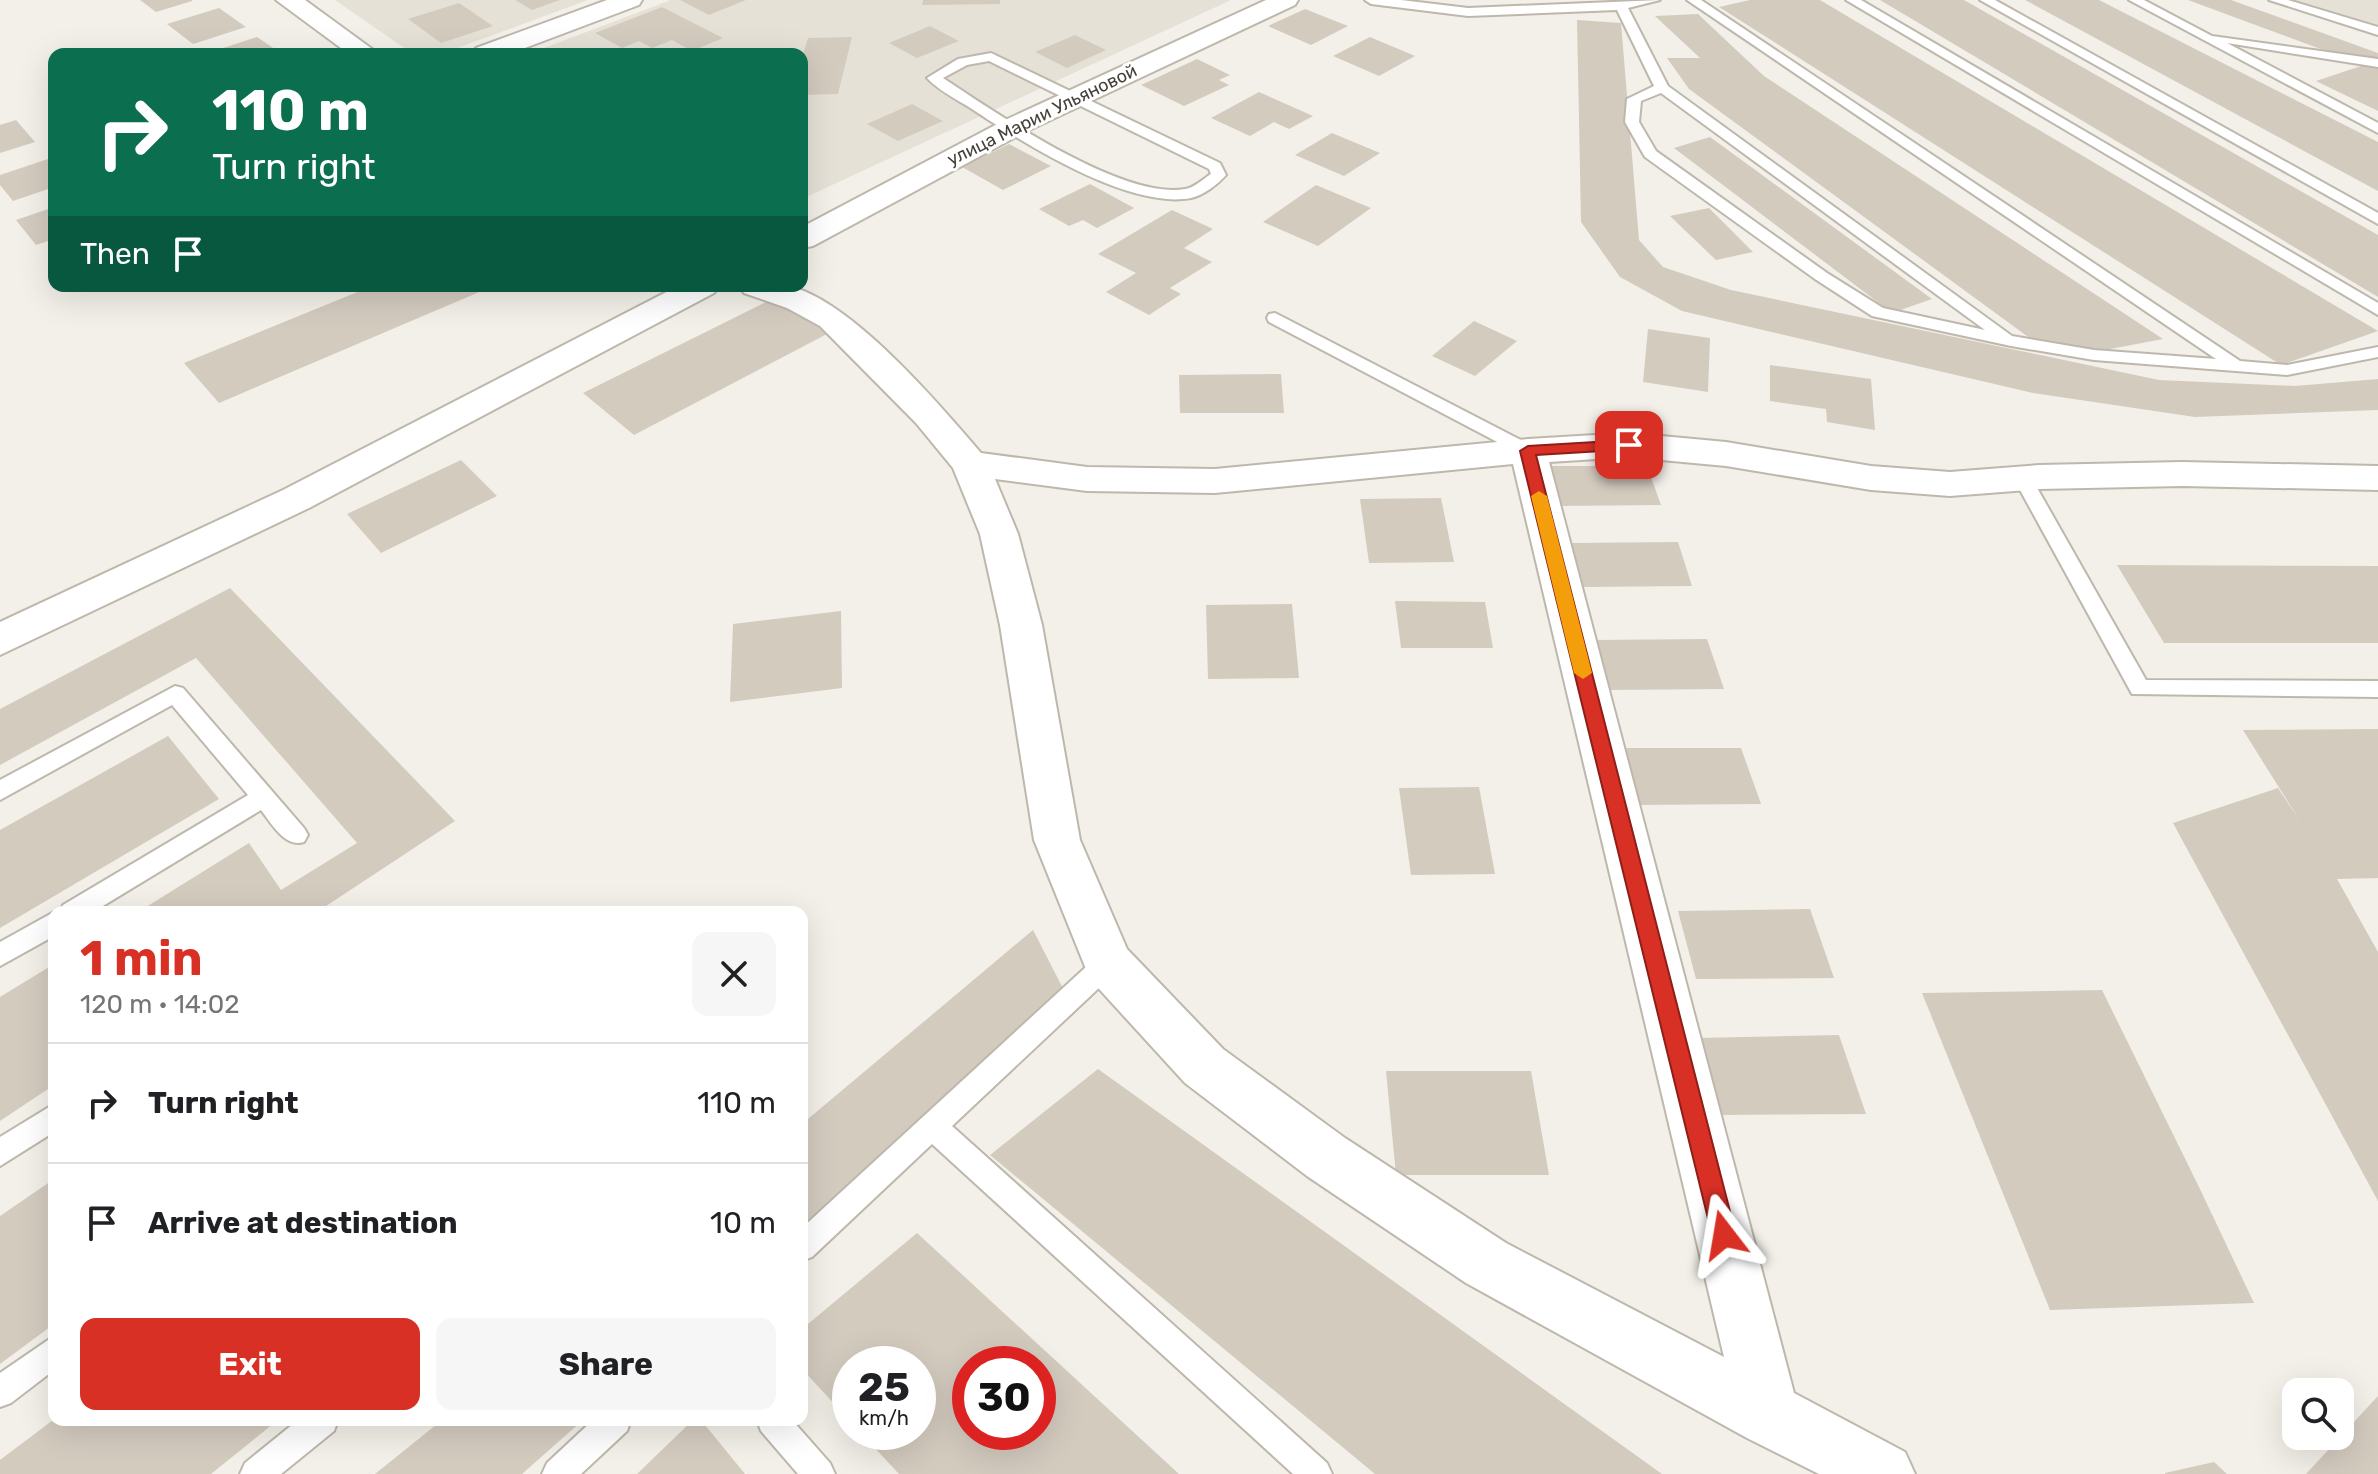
<!DOCTYPE html>
<meta charset="utf-8">
<style>
:root{--surface:#fff;--page:#f6f6f6;--text:#202124;--muted:#757577;--line:#e0e0e0;--accent:#d93025}
body{margin:0;font-family:Rubik,sans-serif;background:var(--page);color:var(--text);height:100vh;display:flex;flex-direction:column;font-size:30px;white-space:nowrap}
*{box-sizing:border-box;margin:0}
p{font-size:26px;color:var(--muted)}
.icon{flex:none;width:44px;height:44px;fill:none;stroke:currentColor;stroke-width:2;stroke-linecap:round;stroke-linejoin:round}
.map{position:relative;flex:1;overflow:hidden}
.drawer{position:absolute;left:48px;top:906px;width:760px;height:520px;display:flex;flex-direction:column;background:var(--surface);border-radius:16px;box-shadow:0 8px 32px #0002}
.drawer>*{flex:none}
.banner{position:absolute;left:48px;top:48px;width:760px;height:244px;border-radius:16px;box-shadow:0 8px 32px #0002;background:#0b6e4f;color:#fff;overflow:hidden}
.controls{position:absolute;left:2282px;top:1378px;display:grid;gap:16px}
.controls a{display:grid;place-items:center;width:72px;height:72px;border-radius:16px;background:var(--surface);box-shadow:0 8px 32px #0002;font-size:40px}
.speed{position:absolute;left:832px;top:1346px;display:flex;gap:16px;font-size:40px;font-weight:700;text-align:center}
.speed>*{display:grid;place-content:center;width:104px;height:104px;border-radius:50%;background:var(--surface);box-shadow:0 8px 32px #0002;line-height:1}
.speed small{font-size:20px;font-weight:400}
.speed .limit{border:12px solid #d22;background:#fff;color:#111}
.pin{position:absolute;display:grid;place-items:center;width:68px;height:68px;color:#fff;margin:-34px;border-radius:16px;box-shadow:0 4px 12px #0006}
.me{position:absolute;width:88px;margin:-44px;rotate:346deg;stroke-linejoin:round;filter:drop-shadow(0 0 6px #0008)}
.turn{display:flex;align-items:center;gap:28px;height:168px;padding:0 32px;font-size:36px}
.turn .icon{width:104px;height:104px;stroke-width:2.5}
.turn b{display:block;font-size:56px;line-height:68px}
.then{display:flex;align-items:center;height:76px;padding:0 32px;background:#0003;gap:16px;font-size:30px}
.round{display:grid;place-items:center;flex:none;width:84px;height:84px;border-radius:16px;background:var(--page)}
.head{display:flex;align-items:center;justify-content:space-between;height:136px;padding:0 32px}
h1{font-size:48px;font-weight:700;line-height:60px;color:var(--accent)}
.button{display:flex;gap:16px;margin-top:auto;padding:16px 32px}
.button a{flex:1;height:92px;border-radius:16px;background:var(--accent);color:#fff;font-size:32px;font-weight:700;line-height:92px;text-align:center}
.button a+a{background:var(--page);color:var(--text)}
ul{padding:0;list-style:none}
li{display:flex;align-items:center;gap:24px;height:120px;padding:0 32px;border-top:2px solid var(--line)}
li div{flex:1}
li b{display:block;font-size:30px}
li em{font-style:normal}
.map>svg:first-child{display:block}
</style>
<div class="map">
<svg width="2378" height="1474" viewBox="0 0 2378 1474">
<rect width="100%" height="100%" fill="#f3f0e9"/>
<g fill="#e6e1d7">
<path d="M 335,0 L 588,0 L 441,54 L 413,54 Z"/>
<path d="M 671,0 L 1231,0 L 802,199 L 802,54 L 528,54 Z"/>
<path d="M 2291,0 L 2378,0 L 2378,28 Z"/>
</g>
<g fill="#d4cbbf" fill-rule="evenodd">
<path d="M 140,0 L 192,0 L 192,1 L 156,12 Z"/>
<path d="M 515,0 L 560,0 L 532,10 Z"/>
<path d="M 680,0 L 746,0 L 709,15 Z"/>
<path d="M 923,0 L 1000,0 L 1000,4 L 922,5 Z"/>
<path d="M 1750,0 L 1820,0 L 2378,331 L 2281,365 L 1719,7 Z"/>
<path d="M 1880,0 L 1964,0 L 2378,235 L 2378,297 Z"/>
<path d="M 2025,0 L 2099,0 L 2378,142 L 2378,191 Z"/>
<path d="M 2188,0 L 2231,0 L 2378,53 L 2378,111 L 2316,81 L 2364,65 Z"/>
<path d="M 459,3 L 493,26 L 441,43 L 408,19 Z"/>
<path d="M 662,7 L 723,38 L 692,51 L 672,40 L 652,48 L 639,41 L 622,48 L 595,33 Z"/>
<path d="M 219,8 L 246,27 L 193,44 L 167,24 Z"/>
<path d="M 1305,9 L 1348,26 L 1311,45 L 1268,26 Z"/>
<path d="M 1698,14 L 1764,76 L 2163,339 L 2105,350 L 2031,339 L 1689,89 L 1667,58 L 1700,58 L 1655,16 Z"/>
<path d="M 1577,20 L 1621,23 L 1639,240 L 1663,267 L 1731,290 L 2159,380 L 2295,386 L 2378,379 L 2378,410 L 2195,417 L 2033,393 L 1682,311 L 1620,277 L 1581,222 Z"/>
<path d="M 930,26 L 959,41 L 917,58 L 889,43 Z"/>
<path d="M 1075,35 L 1106,50 L 1067,68 L 1035,52 Z"/>
<path d="M 257,37 L 282,54 L 208,54 L 208,53 Z"/>
<path d="M 852,37 L 838,94 L 802,95 L 802,58 L 808,38 Z"/>
<path d="M 1370,37 L 1415,56 L 1379,76 L 1333,56 Z"/>
<path d="M 1197,59 L 1230,75 L 1219,80 L 1229,85 L 1184,106 L 1141,85 Z"/>
<path d="M 1259,92 L 1313,116 L 1289,129 L 1274,122 L 1250,136 L 1211,118 Z"/>
<path d="M 912,104 L 943,121 L 898,141 L 867,124 Z"/>
<path d="M 16,120 L 35,142 L 0,153 L 0,125 Z"/>
<path d="M 1332,133 L 1380,153 L 1344,176 L 1295,155 Z"/>
<path d="M 1710,137 L 1932,299 L 1892,313 L 1674,148 Z"/>
<path d="M 1009,144 L 1051,166 L 1003,190 L 962,167 Z"/>
<path d="M 54,157 L 54,187 L 13,201 L 0,185 L 0,175 Z"/>
<path d="M 1090,184 L 1134,208 L 1097,228 L 1083,220 L 1069,226 L 1039,209 Z"/>
<path d="M 1316,185 L 1371,208 L 1318,246 L 1263,222 Z"/>
<path d="M 54,207 L 54,239 L 36,245 L 16,220 Z"/>
<path d="M 1709,208 L 1753,252 L 1716,260 L 1670,216 Z"/>
<path d="M 1172,210 L 1213,229 L 1184,248 L 1212,262 L 1170,288 L 1181,294 L 1149,315 L 1106,292 L 1136,273 L 1098,254 Z"/>
<path d="M 372,286 L 479,286 L 484,290 L 219,403 L 184,363 Z"/>
<path d="M 776,297 L 829,333 L 634,435 L 583,393 Z"/>
<path d="M 1474,321 L 1517,341 L 1475,376 L 1432,356 Z"/>
<path d="M 1648,329 L 1710,338 L 1708,392 L 1643,382 Z"/>
<path d="M 1770,365 L 1871,379 L 1875,430 L 1827,422 L 1826,409 L 1770,401 Z"/>
<path d="M 1281,374 L 1284,413 L 1180,413 L 1179,375 Z"/>
<path d="M 461,460 L 497,496 L 381,553 L 347,514 Z"/>
<path d="M 1546,466 L 1647,466 L 1661,505 L 1557,506 Z"/>
<path d="M 1441,498 L 1454,562 L 1369,563 L 1360,499 Z"/>
<path d="M 1678,542 L 1692,586 L 1583,587 L 1571,543 Z"/>
<path d="M 2117,565 L 2378,566 L 2378,643 L 2164,643 Z"/>
<path d="M 230,588 L 455,821 L 317,912 L 138,912 L 249,843 L 281,890 L 357,843 L 196,658 L 0,765 L 0,709 Z"/>
<path d="M 1395,601 L 1485,602 L 1493,648 L 1401,648 Z"/>
<path d="M 1292,604 L 1299,678 L 1208,679 L 1206,605 Z"/>
<path d="M 841,611 L 842,688 L 730,702 L 733,624 Z"/>
<path d="M 1707,639 L 1724,689 L 1608,690 L 1594,640 Z"/>
<path d="M 2378,729 L 2378,878 L 2337,879 L 2378,952 L 2378,1201 L 2173,823 L 2278,788 L 2300,821 L 2243,730 Z"/>
<path d="M 168,736 L 219,799 L 0,928 L 0,830 Z"/>
<path d="M 1620,748 L 1741,748 L 1761,804 L 1636,805 Z"/>
<path d="M 1479,787 L 1495,874 L 1411,875 L 1399,788 Z"/>
<path d="M 1810,909 L 1834,978 L 1696,979 L 1678,911 Z"/>
<path d="M 1033,930 L 1068,998 L 802,1229 L 802,1124 Z"/>
<path d="M 54,964 L 54,1085 L 0,1121 L 0,997 Z"/>
<path d="M 2102,990 L 2199,1187 L 2254,1303 L 2050,1310 L 1922,993 Z"/>
<path d="M 1839,1035 L 1866,1114 L 1718,1115 L 1698,1038 Z"/>
<path d="M 1098,1069 L 1662,1474 L 1375,1474 L 990,1155 Z"/>
<path d="M 1386,1071 L 1531,1071 L 1549,1175 L 1396,1175 Z"/>
<path d="M 54,1179 L 54,1324 L 0,1364 L 0,1216 Z"/>
<path d="M 917,1233 L 1179,1474 L 899,1474 L 860,1432 L 918,1432 L 918,1364 L 850,1364 L 850,1421 L 802,1369 L 802,1329 ZM 970,1364 L 1038,1364 L 1038,1432 L 970,1432 Z"/>
<path d="M 2378,1396 L 2378,1474 L 2306,1474 Z"/>
<path d="M 53,1420 L 278,1420 L 211,1474 L 0,1474 L 0,1460 Z"/>
<path d="M 442,1420 L 583,1420 L 522,1474 L 375,1474 Z"/>
<path d="M 693,1420 L 701,1420 L 745,1474 L 637,1474 Z"/>
<path d="M 2214,1462 L 2227,1474 L 2165,1474 L 2165,1473 Z"/>
</g>
<g fill="none" stroke-linecap="round" stroke-linejoin="round">
<defs>
<g id="service">
<path d="M 1365,0 L 1401,0 L 1468,8 L 1660,0 L 1628,8 L 1668,86 L 2012,336 L 2094,350 L 2216,359 L 1687,0 L 1701,0 L 2240,361 L 2287,365 L 2378,347 L 2378,357 L 2287,375 L 2094,360 L 2011,346 L 1872,316 L 1815,279 L 1645,157 L 1625,122 L 1627,99 L 1654,86 L 1617,10 L 1468,16 L 1371,4 ZM 1661,93 L 1985,330 L 1883,308 L 1827,273 L 1656,151 L 1639,122 L 1641,101 Z"/>
<path d="M 1846,0 L 1861,0 L 2378,303 L 2378,315 Z"/>
<path d="M 1980,0 L 1995,0 L 2378,213 L 2378,224 Z"/>
<path d="M 2129,0 L 2144,0 L 2212,36 L 2378,59 L 2378,67 L 2227,43 L 2378,123 L 2378,133 Z"/>
<path d="M 2269,0 L 2288,0 L 2378,27 L 2378,35 Z"/>
<path d="M 991,53 L 1220,163 L 1226,175 C 1218,184 1204,195 1191,198 C 1129,210 1023,143 972,109 C 958,100 939,91 927,78 L 958,59 ZM 989,61 L 1209,169 L 1211,174 C 1203,179 1194,188 1185,189 C 1122,200 996,113 943,78 L 967,65 Z"/>
<path d="M 1275,313 L 1534,447 L 1537,451 L 1528,457 L 1522,455 L 1269,322 L 1267,318 L 1269,314 Z"/>
<path d="M 2023,473 L 2032,479 L 2146,680 L 2378,681 L 2378,697 L 2132,694 L 2014,479 Z"/>
<path d="M 175,686 L 183,688 L 304,828 L 308,835 L 304,842 C 285,848 272,824 261,810 L 93,912 L 60,912 L 63,905 L 248,795 L 172,705 L 0,800 L 0,780 Z"/>
<path d="M 54,912 L 54,936 L 0,966 L 0,942 Z"/>
<path d="M 1108,952 L 1117,955 L 1120,963 L 1117,971 L 952,1126 L 1327,1463 L 1332,1474 L 1293,1474 L 932,1144 L 812,1257 L 802,1261 L 802,1228 L 1099,955 Z"/>
<path d="M 54,1104 L 54,1132 L 0,1166 L 0,1137 Z"/>
<path d="M 54,1336 L 54,1370 L 11,1403 L 0,1407 L 0,1373 Z"/>
<path d="M 298,1420 L 338,1420 L 334,1431 L 281,1474 L 240,1474 L 245,1463 Z"/>
<path d="M 593,1420 L 631,1420 L 627,1431 L 581,1474 L 542,1474 L 547,1463 Z"/>
<path d="M 757,1420 L 792,1420 L 830,1463 L 835,1474 L 798,1474 L 761,1431 Z"/>
</g>
<g id="minor">
<path d="M 276,0 L 305,0 L 379,54 L 349,54 Z"/>
<path d="M 607,0 L 642,0 L 639,5 L 509,54 L 472,54 L 476,48 Z"/>
<path d="M 1266,0 L 1298,0 L 1295,5 L 1023,133 L 813,246 L 802,248 L 802,227 L 1003,121 Z"/>
<path d="M 678,286 L 719,286 L 714,293 L 309,508 L 0,655 L 0,622 L 283,490 Z"/>
<path d="M 739,286 C 754,286 773,283 788,286 C 850,299 940,405 981,453 L 1087,467 L 1215,469 L 1528,439 L 1629,433 L 1726,442 L 1871,466 L 1950,472 L 2039,465 L 2182,462 L 2378,466 L 2378,490 L 2182,486 L 2039,489 L 1950,496 L 1871,490 L 1726,466 L 1629,457 L 1549,462 L 1794,1393 L 1905,1452 L 1915,1474 L 1819,1474 L 1747,1438 L 1466,1283 L 1307,1176 L 1185,1083 L 1090,979 L 1034,840 L 1000,625 L 980,534 L 953,468 L 916,423 L 820,326 L 787,308 L 744,293 ZM 1513,464 L 1724,1357 L 1506,1243 L 1345,1138 L 1223,1049 L 1127,949 L 1080,840 L 1042,625 L 1018,534 L 995,479 L 1087,491 L 1215,493 Z"/>
</g>
</defs>
<use href="#service" stroke="#beb7ac" stroke-width="4"/>
<use href="#minor" stroke="#beb7ac" stroke-width="4"/>
<use href="#service" fill="#fff" fill-rule="evenodd"/>
<use href="#minor" fill="#fff" fill-rule="evenodd"/>
</g>
<path fill="#d93025" stroke="#8d1f18" stroke-width="2" d="M 1629,440 L 1637,445 L 1635,449 L 1536,455 L 1736,1235 L 1732,1243 L 1724,1247 L 1715,1243 L 1712,1235 L 1520,451 L 1528,446 Z"/>
<path fill="#f59e0b" d="M 1539,491 L 1547,496 L 1592,673 L 1583,679 L 1574,673 L 1531,496 Z"/>
<g text-anchor="middle" stroke-width="6" stroke-linejoin="round" paint-order="stroke">
<g font-size="18" fill="#464038" stroke="#fff">
<text transform="translate(1042 115) rotate(-26)" y="6">улица Марии Ульяновой</text>
</g>
</g>
</svg>
<div class="controls">
<a><svg class="icon" aria-label="search" viewBox="0 0 24 24"><circle cx="10" cy="10" r="6"/><path d="M15 15l6 6"/></svg></a>
</div>
<div class="speed"><div>25<small>km/h</small></div><div class="limit">30</div></div>
<div class="pin" style="left:1629px;top:445px;background:#d93025"><svg class="icon" aria-label="arrive" viewBox="0 0 24 24"><path d="M6 21V4h12l-3 4 3 4H6"/></svg></div>
<svg class="me" style="left:1724px;top:1235px" viewBox="-20 -20 40 40"><path d="M0-17L14 15 0 8-14 15z" fill="#d93025" stroke="#fff" stroke-width="4"/></svg>
<div class="banner">
<div class="turn"><svg class="icon" aria-label="right" viewBox="0 0 24 24"><path d="M7 20v-9h11M14 6l5 5-5 5"/></svg><div><b>110 m</b>Turn right</div></div>
<div class="then">Then<svg class="icon" aria-label="arrive" viewBox="0 0 24 24"><path d="M6 21V4h12l-3 4 3 4H6"/></svg></div>
</div>
<section class="drawer">
<div class="head"><div><h1>1 min</h1><p>120 m · 14:02</p></div><a class="round"><svg class="icon" aria-label="close" viewBox="0 0 24 24"><path d="M6 6l12 12M18 6L6 18"/></svg></a></div>
<ul>
<li><svg class="icon" aria-label="right" viewBox="0 0 24 24"><path d="M7 20v-9h11M14 6l5 5-5 5"/></svg><div><b>Turn right</b></div><em>110 m</em></li>
<li><svg class="icon" aria-label="arrive" viewBox="0 0 24 24"><path d="M6 21V4h12l-3 4 3 4H6"/></svg><div><b>Arrive at destination</b></div><em>10 m</em></li>
</ul>
<div class="button"><a>Exit</a><a>Share</a></div>
</section>
</div>
